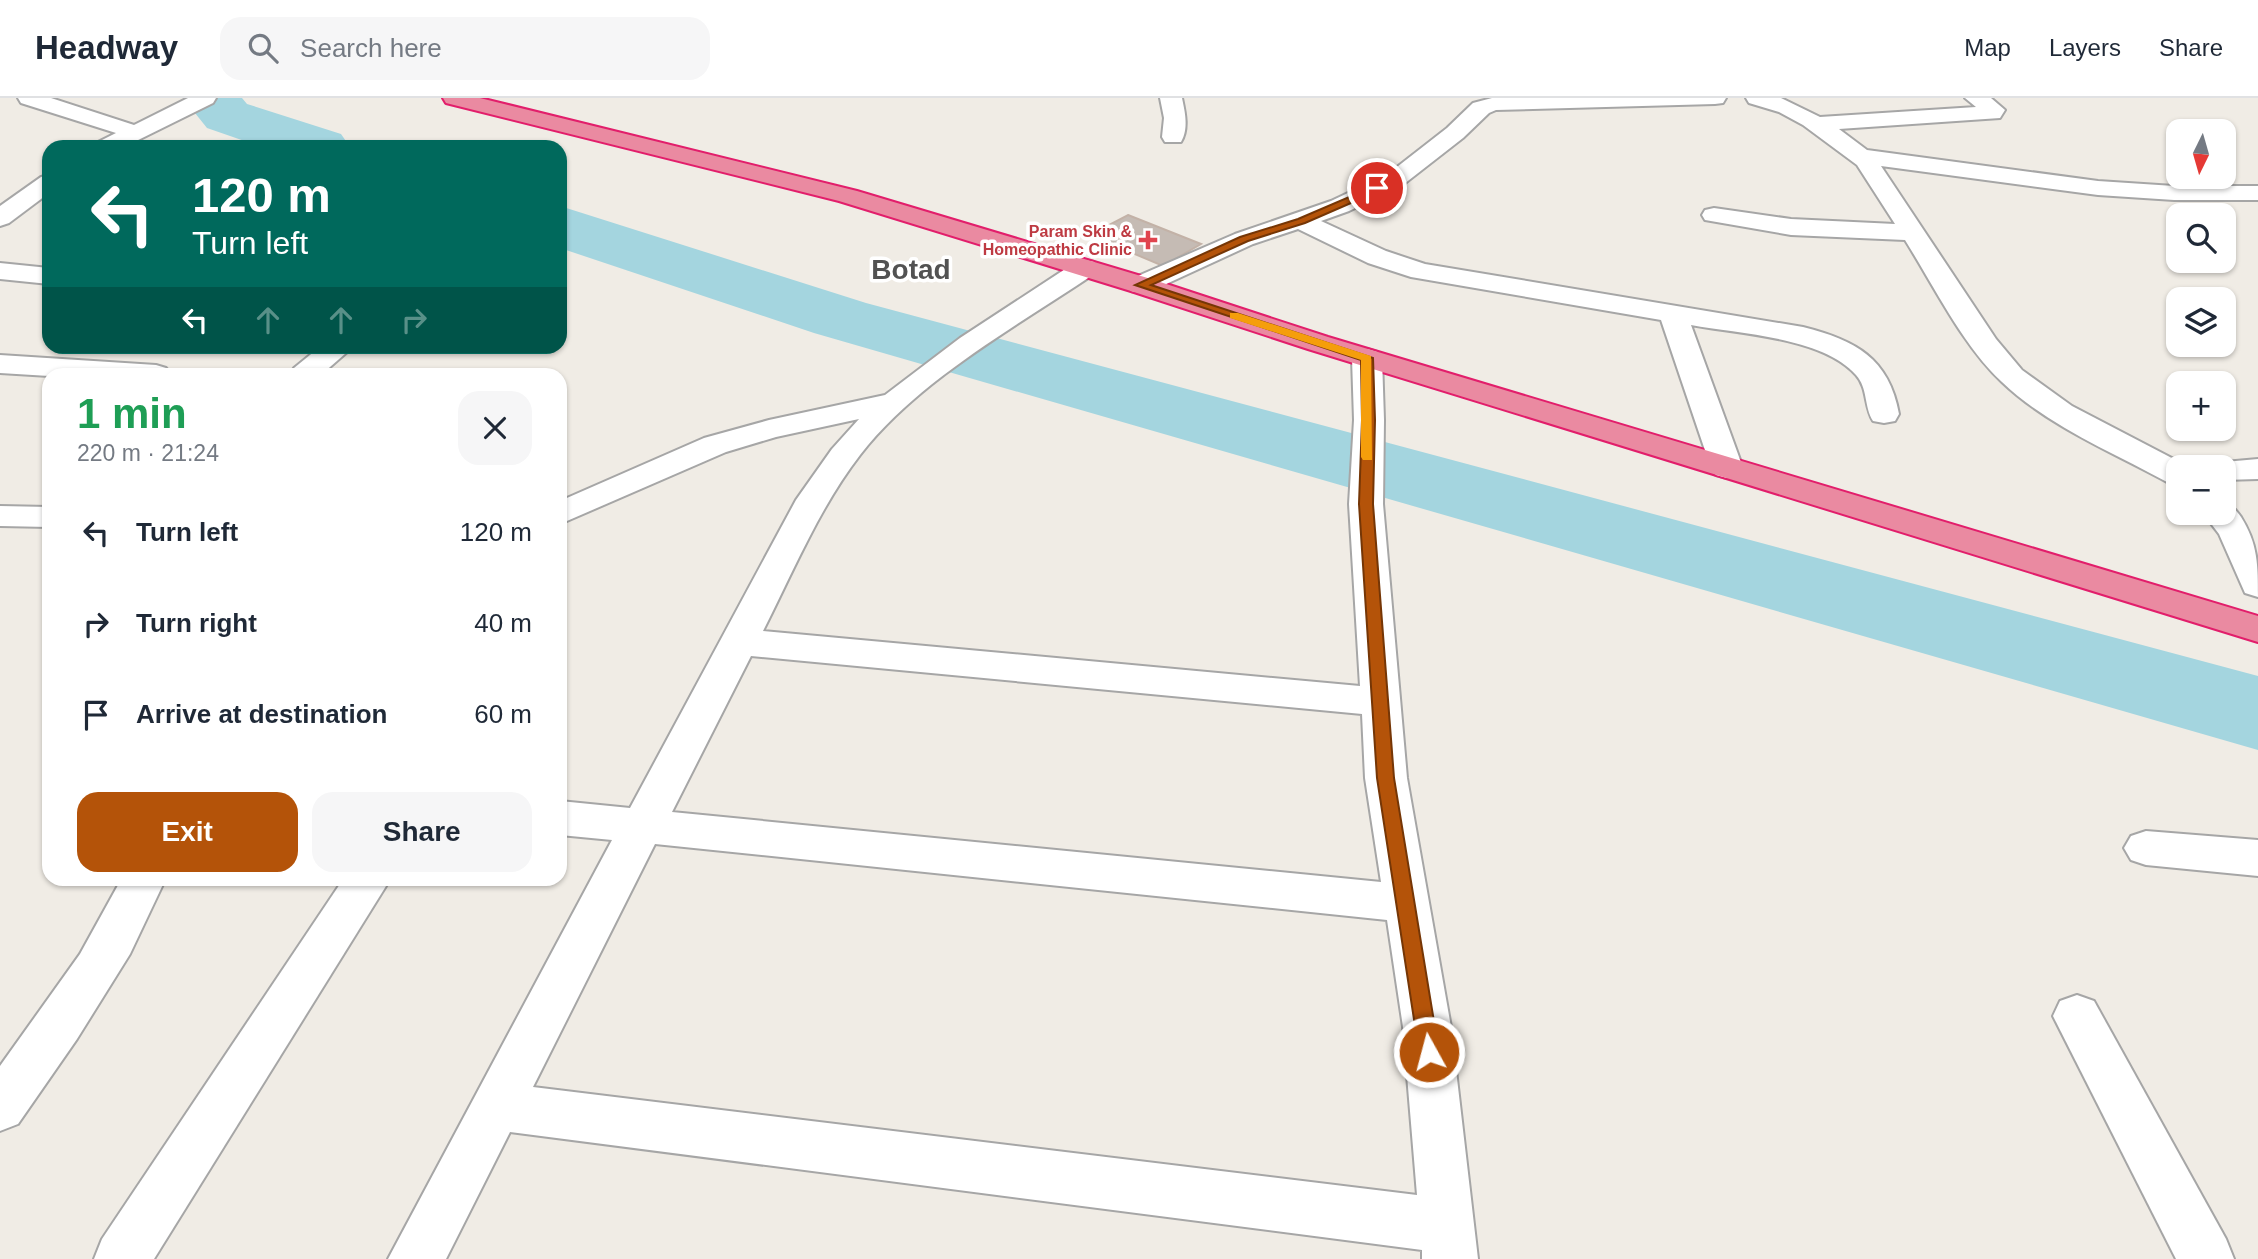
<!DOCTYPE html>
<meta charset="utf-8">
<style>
:root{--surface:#fff;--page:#f6f6f7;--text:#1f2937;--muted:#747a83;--line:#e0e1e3;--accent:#b45309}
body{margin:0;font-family:Helvetica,sans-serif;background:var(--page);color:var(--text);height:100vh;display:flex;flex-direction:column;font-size:26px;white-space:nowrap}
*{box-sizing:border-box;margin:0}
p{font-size:23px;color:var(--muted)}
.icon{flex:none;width:38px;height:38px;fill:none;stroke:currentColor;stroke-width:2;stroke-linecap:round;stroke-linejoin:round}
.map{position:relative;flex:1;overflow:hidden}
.sheet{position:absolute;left:42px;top:270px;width:525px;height:518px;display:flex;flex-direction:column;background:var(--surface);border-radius:21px;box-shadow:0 2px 5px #0004}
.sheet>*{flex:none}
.guide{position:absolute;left:42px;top:42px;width:525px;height:214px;border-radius:21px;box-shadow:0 2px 5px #0004;background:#00695c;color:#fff;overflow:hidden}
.needle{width:46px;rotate:185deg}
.tools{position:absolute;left:2166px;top:21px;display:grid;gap:14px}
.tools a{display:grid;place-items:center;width:70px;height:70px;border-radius:14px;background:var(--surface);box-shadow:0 2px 5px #0004;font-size:35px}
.pin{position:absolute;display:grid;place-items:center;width:60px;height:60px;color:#fff;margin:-30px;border:4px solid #fff;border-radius:50%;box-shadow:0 2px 7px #0007}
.me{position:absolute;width:77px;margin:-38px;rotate:353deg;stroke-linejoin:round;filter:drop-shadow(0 0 5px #0008)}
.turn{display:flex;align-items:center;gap:24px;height:147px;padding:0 35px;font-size:32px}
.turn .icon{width:91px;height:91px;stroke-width:2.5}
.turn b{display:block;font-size:49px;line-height:60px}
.lanes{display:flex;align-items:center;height:66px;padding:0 35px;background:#0003;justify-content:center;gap:35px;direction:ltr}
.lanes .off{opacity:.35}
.round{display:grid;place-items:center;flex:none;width:74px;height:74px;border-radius:21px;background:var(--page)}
.headline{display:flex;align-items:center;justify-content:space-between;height:119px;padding:0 35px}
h1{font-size:42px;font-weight:800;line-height:52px;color:#1e9e55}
.cta{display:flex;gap:14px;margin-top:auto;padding:14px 35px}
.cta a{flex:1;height:80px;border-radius:21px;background:var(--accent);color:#fff;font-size:28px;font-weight:800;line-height:80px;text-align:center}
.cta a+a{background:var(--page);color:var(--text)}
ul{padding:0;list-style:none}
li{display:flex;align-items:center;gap:21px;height:91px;padding:0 35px}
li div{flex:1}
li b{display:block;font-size:26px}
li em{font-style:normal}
header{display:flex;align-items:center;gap:42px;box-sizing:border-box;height:98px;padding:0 35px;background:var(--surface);border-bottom:2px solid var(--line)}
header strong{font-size:33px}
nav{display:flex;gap:38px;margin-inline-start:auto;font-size:24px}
.search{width:490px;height:63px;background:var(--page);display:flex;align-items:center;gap:18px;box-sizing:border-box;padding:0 24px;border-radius:21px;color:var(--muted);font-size:26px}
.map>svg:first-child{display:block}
</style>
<header>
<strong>Headway</strong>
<div class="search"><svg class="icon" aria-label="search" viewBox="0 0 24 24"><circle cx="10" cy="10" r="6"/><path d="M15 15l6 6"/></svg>Search here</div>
<nav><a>Map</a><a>Layers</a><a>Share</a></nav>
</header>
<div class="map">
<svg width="2258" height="1161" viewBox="0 0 2258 1161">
<rect width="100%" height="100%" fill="#f0ece5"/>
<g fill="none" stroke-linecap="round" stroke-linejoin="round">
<g fill="#a4d5df" fill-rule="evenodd">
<path d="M 183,0 L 242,0 L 247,6 L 341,36 L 350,49 L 262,49 L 207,30 Z"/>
<path d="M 560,108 L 866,205 L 2258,578 L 2258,652 L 814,235 L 560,150 Z"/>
</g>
</g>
<path fill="#c5bbb4" stroke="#c3b2a7" stroke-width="2" d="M 1128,117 L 1201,146 L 1163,168 L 1090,137 Z"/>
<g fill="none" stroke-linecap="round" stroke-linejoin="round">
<defs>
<g id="street">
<path d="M 18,0 L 51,0 L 134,27 L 188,0 L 216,0 L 213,5 L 124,49 L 95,49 L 98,44 L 116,35 L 21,5 Z"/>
<path d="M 1160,0 L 1182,0 C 1185,14 1189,31 1181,44 L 1165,44 L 1162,39 L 1164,20 Z"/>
<path d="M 1492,0 L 1726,0 L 1723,5 L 1715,6 L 1496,12 L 1489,15 L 1463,40 L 1404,86 L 1349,113 L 1321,123 L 1386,153 L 1425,166 L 1803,229 C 1855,242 1889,260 1899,316 L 1895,323 L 1884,325 L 1873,323 C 1864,309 1868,290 1856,277 C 1823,239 1739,236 1691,227 L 1743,370 L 1738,377 L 1727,380 L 1716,377 L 1711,370 L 1661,222 L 1411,179 L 1368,165 L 1298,131 L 1253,146 L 1151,193 L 1141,195 L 1131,193 L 1127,187 L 1131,181 L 1235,136 L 1331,103 L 1388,76 L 1447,30 L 1473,5 Z"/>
<path d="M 1746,0 L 1781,0 L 1820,19 L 1976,9 L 1965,0 L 1991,0 L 2005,12 L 2000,20 L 1839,31 L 1867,52 L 2098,83 L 2174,88 L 2258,88 L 2258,102 L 2174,102 L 2098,97 L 1881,68 L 1996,241 L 2022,272 L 2072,308 L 2189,369 L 2179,369 L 2179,387 L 2167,384 C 2112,354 2048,328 2002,284 C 1963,248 1934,188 1905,142 L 1791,137 L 1705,122 L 1702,117 L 1705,112 L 1714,110 L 1791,121 L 1895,126 L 1857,67 L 1803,27 L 1779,14 L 1749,5 Z"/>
<path d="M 49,77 L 49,95 L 9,125 L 0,128 L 0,108 L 41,79 Z"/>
<path d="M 1085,162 L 1094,164 L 1098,170 L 1094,176 C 1017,228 918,282 860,357 C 819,410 793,474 763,533 L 1360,588 L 1349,406 L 1354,322 L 1352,260 L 1357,254 L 1367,251 L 1377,254 L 1382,260 L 1384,322 L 1383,406 L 1407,680 L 1451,929 L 1478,1161 L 1422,1161 L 1422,1152 L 510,1034 L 446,1161 L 388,1161 L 612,742 L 560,737 L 560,703 L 630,710 L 796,402 L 832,351 L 859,321 L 776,339 L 726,354 L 560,426 L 560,403 L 704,340 L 769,322 L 885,297 L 960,240 L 1076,164 ZM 751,558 L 1362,616 L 1365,680 L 1381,784 L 672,714 ZM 655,746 L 1387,822 L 1403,929 L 1417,1097 L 533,989 Z"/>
<path d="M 0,165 L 49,170 L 49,186 L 0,181 Z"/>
<path d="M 321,248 L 354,248 L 322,276 L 290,276 L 294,270 Z"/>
<path d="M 0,257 L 156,267 L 166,270 L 171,276 L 49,278 L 0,275 Z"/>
<path d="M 2258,361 L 2258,381 L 2224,382 L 2224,369 L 2210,369 L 2213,365 Z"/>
<path d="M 2224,406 C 2233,408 2236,412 2241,419 C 2258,446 2258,467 2258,499 L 2245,495 L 2219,436 L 2203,415 L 2224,415 Z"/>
<path d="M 0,408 L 49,409 L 49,429 L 0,428 Z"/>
<path d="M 2146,733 L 2258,742 L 2258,778 L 2146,767 L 2131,762 L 2124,750 L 2131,738 Z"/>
<path d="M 122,780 L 166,780 L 130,856 L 77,941 L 18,1026 L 0,1033 L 0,968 L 80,856 Z"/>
<path d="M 344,780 L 391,780 L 154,1161 L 94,1161 L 102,1141 Z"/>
<path d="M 2077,897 L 2094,903 L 2226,1141 L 2234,1161 L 2176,1161 L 2053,918 L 2060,903 Z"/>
</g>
<path id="highway" d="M 443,0 L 480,0 L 857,93 L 1151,181 L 1328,239 L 2258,518 L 2258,544 L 1308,251 L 1131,193 L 839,103 L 446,5 Z"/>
</defs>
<use href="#street" stroke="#a6a6a6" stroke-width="4"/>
<use href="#highway" stroke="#e21e6b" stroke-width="4"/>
<use href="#street" fill="#fff" fill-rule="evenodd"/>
<use href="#highway" fill="#ea8aa1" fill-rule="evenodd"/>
</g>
<path fill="#b45309" stroke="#753606" stroke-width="2" d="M 1377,87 L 1382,90 L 1381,92 L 1305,125 L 1248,143 L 1151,187 L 1373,260 L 1375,322 L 1373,406 L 1394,680 L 1439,954 L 1436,960 L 1429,963 L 1422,960 L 1419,954 L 1377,680 L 1359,406 L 1362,322 L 1361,262 L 1135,187 L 1240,139 L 1298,121 Z"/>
<path fill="#f59e0b" d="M 1230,215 L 1238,215 L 1371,258 L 1372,362 L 1363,362 L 1361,359 L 1361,262 L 1230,220 Z"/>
<path fill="#e0444e" stroke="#fff" stroke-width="2.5" d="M1144.5 131.5h7v7h7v7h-7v7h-7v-7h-7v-7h7z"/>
<g text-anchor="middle" stroke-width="7" stroke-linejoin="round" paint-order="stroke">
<g font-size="16" font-weight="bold" fill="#be3a42" stroke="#fff" text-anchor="end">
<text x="1132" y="139">Param Skin &amp;<tspan x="1132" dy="18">Homeopathic Clinic</tspan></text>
</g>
<g font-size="28" font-weight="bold" fill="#525252" stroke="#fff">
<text x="911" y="181">Botad</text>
</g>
</g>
</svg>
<div class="tools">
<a><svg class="needle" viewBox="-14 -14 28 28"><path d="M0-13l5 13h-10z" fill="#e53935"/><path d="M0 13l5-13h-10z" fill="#747a83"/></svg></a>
<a><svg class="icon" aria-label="search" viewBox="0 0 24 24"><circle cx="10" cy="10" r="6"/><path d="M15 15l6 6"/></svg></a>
<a><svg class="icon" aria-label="layers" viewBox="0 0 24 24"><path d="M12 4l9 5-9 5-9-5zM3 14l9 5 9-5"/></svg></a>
<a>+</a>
<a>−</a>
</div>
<div class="pin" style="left:1377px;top:90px;background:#d93025"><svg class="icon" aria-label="arrive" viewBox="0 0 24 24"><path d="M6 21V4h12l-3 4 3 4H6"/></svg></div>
<svg class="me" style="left:1429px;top:954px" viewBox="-20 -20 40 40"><circle r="17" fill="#b45309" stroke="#fff" stroke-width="3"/><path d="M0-11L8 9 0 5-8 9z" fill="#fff"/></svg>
<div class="guide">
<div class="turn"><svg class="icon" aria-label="left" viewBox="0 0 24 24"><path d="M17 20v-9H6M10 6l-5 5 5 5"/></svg><div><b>120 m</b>Turn left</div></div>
<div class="lanes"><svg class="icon" aria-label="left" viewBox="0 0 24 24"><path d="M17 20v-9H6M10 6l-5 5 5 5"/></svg><svg class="icon off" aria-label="ahead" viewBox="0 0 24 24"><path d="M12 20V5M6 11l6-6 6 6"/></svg><svg class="icon off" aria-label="ahead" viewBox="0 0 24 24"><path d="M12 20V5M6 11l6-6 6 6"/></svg><svg class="icon off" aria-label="right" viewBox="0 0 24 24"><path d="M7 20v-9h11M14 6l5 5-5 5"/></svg></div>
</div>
<section class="sheet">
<div class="headline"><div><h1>1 min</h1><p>220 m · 21:24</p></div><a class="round"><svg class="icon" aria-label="close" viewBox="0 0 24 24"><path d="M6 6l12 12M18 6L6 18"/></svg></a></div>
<ul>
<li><svg class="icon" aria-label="left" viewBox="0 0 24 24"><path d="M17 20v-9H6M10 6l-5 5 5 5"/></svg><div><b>Turn left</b></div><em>120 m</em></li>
<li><svg class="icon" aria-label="right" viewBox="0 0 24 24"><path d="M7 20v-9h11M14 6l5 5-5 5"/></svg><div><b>Turn right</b></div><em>40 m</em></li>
<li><svg class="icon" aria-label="arrive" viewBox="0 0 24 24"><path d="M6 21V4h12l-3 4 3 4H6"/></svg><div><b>Arrive at destination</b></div><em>60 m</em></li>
</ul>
<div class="cta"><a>Exit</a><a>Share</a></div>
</section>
</div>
